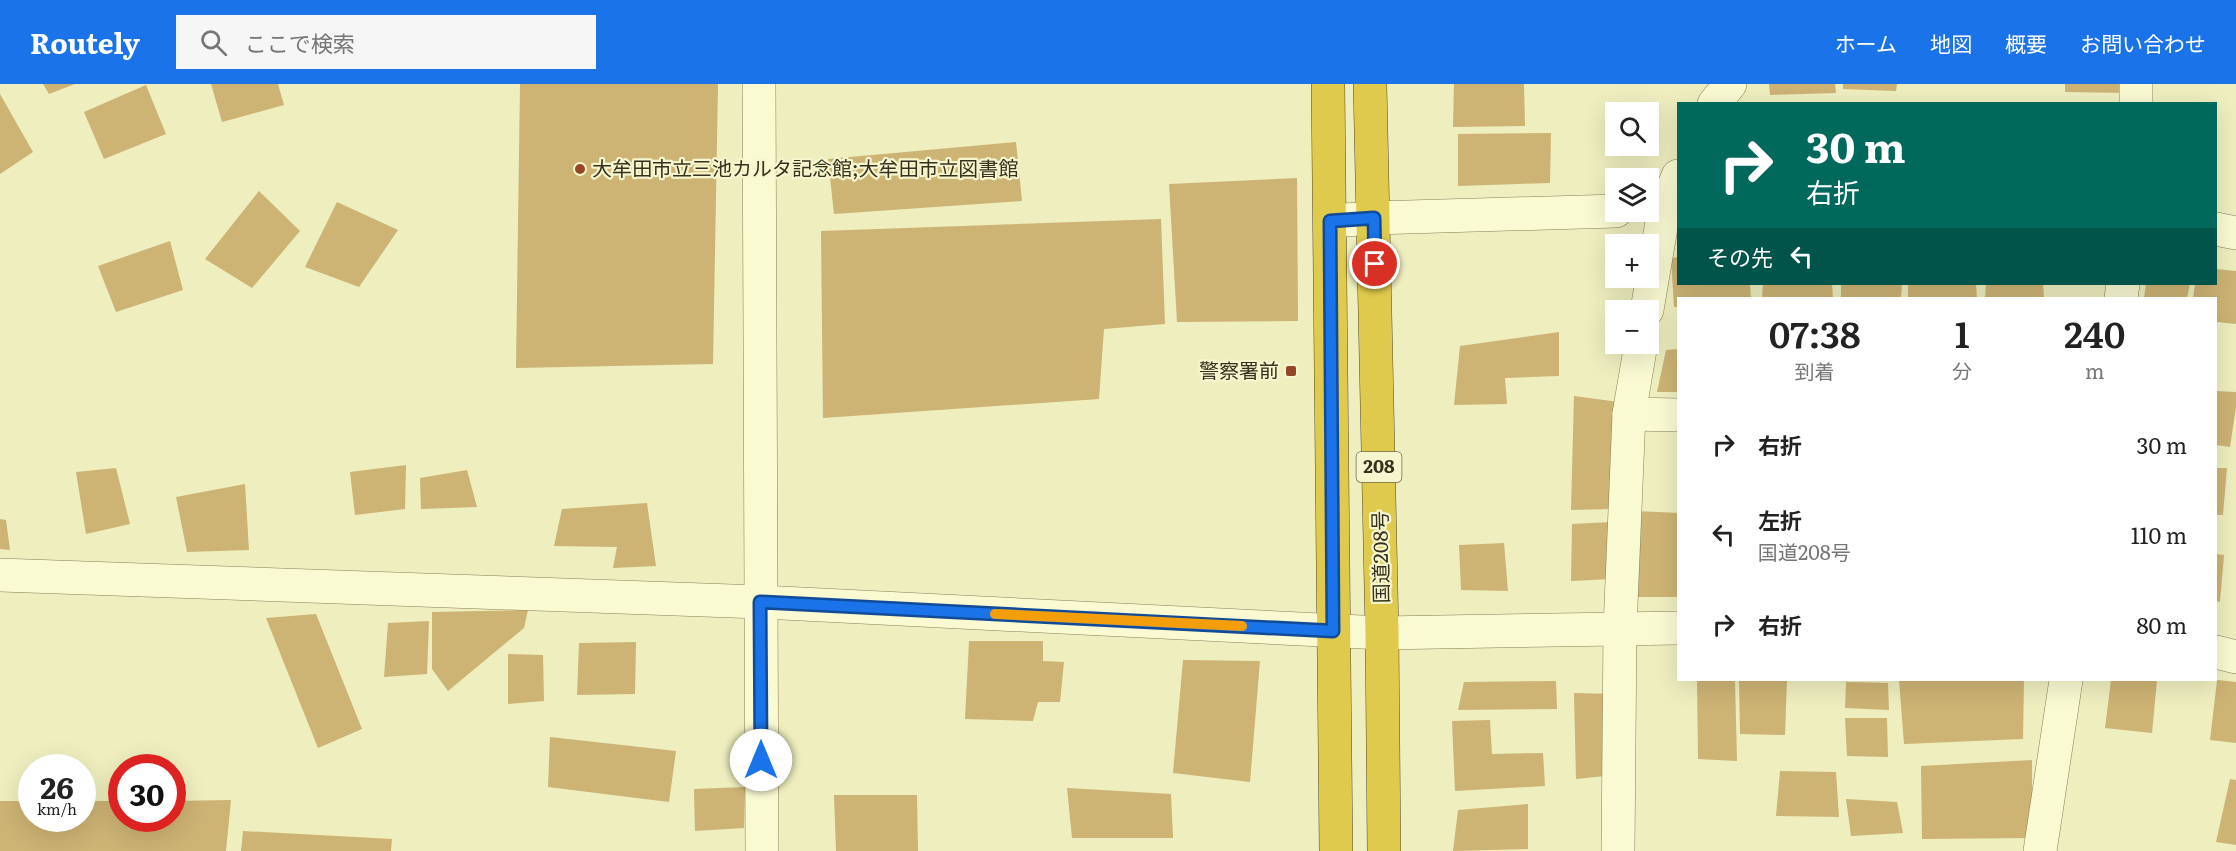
<!DOCTYPE html>
<html lang="ja">
<meta charset="utf-8">
<style>
:root{--surface:#fff;--page:#f6f6f6;--text:#222;--muted:#767676;--accent:#1a73e8}
body{margin:0;font-family:Literata,"Noto Sans JP",serif;background:var(--page);color:var(--text);height:100vh;display:flex;flex-direction:column;font-size:22px;white-space:nowrap}
*{box-sizing:border-box;margin:0}
p{font-size:20px;color:var(--muted)}
.icon{flex:none;width:33px;height:33px;fill:none;stroke:currentColor;stroke-width:2;stroke-linecap:round;stroke-linejoin:round}
.map{position:relative;flex:1;overflow:hidden}
.panel{position:absolute;left:1677px;top:213px;width:540px;height:384px;display:flex;flex-direction:column;background:var(--surface);border-radius:0px;box-shadow:0 6px 24px #0002}
.panel>*{flex:none}
.top-card{position:absolute;left:1677px;top:18px;width:540px;height:183px;border-radius:0px;box-shadow:0 6px 24px #0002;background:#00695c;color:#fff;overflow:hidden}
.tools{position:absolute;left:1605px;top:18px;display:grid;gap:12px}
.tools a{display:grid;place-items:center;width:54px;height:54px;border-radius:0px;background:var(--surface);box-shadow:0 6px 24px #0002;font-size:30px}
.speed{position:absolute;left:18px;top:670px;display:flex;gap:12px;font-size:30px;font-weight:700;text-align:center}
.speed>*{display:grid;place-content:center;width:78px;height:78px;border-radius:50%;background:var(--surface);box-shadow:0 6px 24px #0002;line-height:1}
.speed small{font-size:15px;font-weight:400}
.speed .limit{border:9px solid #d22;background:#fff;color:#111}
.pin{position:absolute;display:grid;place-items:center;width:51px;height:51px;color:#fff;margin:-26px;border:3px solid #fff;border-radius:50%;box-shadow:0 2px 6px #0007}
.me{position:absolute;width:66px;margin:-33px;rotate:0deg;stroke-linejoin:round;filter:drop-shadow(0 0 4px #0008)}
.turn{display:flex;align-items:center;gap:21px;height:126px;padding:0 30px;font-size:27px}
.turn .icon{width:78px;height:78px;stroke-width:2.5}
.turn b{display:block;font-size:42px;line-height:51px}
.then{display:flex;align-items:center;height:57px;padding:0 30px;background:#0003;gap:12px;font-size:22px}
.eta{display:flex;justify-content:space-evenly;align-items:center;height:102px;text-align:center}
.eta b{font-size:36px;font-weight:600;line-height:42px}
ul{padding:0;list-style:none}
li{display:flex;align-items:center;gap:18px;height:90px;padding:0 30px}
li div{flex:1}
li b{display:block;font-size:22px}
li em{font-style:normal}
header{display:flex;align-items:center;gap:36px;box-sizing:border-box;height:84px;padding:0 30px;background:var(--accent);color:#fff}
header strong{font-size:28px}
nav{display:flex;gap:33px;margin-inline-start:auto;font-size:21px}
.search{width:420px;height:54px;background:var(--page);display:flex;align-items:center;gap:15px;box-sizing:border-box;padding:0 21px;border-radius:0px;color:var(--muted);font-size:22px}
.map>svg:first-child{display:block}
</style>
<header>
<strong>Routely</strong>
<div class="search"><svg class="icon" aria-label="search" viewBox="0 0 24 24"><circle cx="10" cy="10" r="6"/><path d="M15 15l6 6"/></svg>ここで検索</div>
<nav><a>ホーム</a><a>地図</a><a>概要</a><a>お問い合わせ</a></nav>
</header>
<div class="map">
<svg width="2236" height="767" viewBox="0 0 2236 767">
<rect width="100%" height="100%" fill="#eeeebf"/>
<g fill="#cdb374">
<path d="M 43,0 L 75,0 L 49,10 Z"/>
<path d="M 211,0 L 278,0 L 284,21 L 222,38 Z"/>
<path d="M 520,0 L 718,0 L 713,280 L 516,284 Z"/>
<path d="M 1454,0 L 1524,0 L 1525,42 L 1453,43 Z"/>
<path d="M 1769,0 L 1835,0 L 1836,9 L 1770,11 Z"/>
<path d="M 1843,0 L 1897,0 L 1896,7 L 1843,5 Z"/>
<path d="M 2065,0 L 2131,0 L 2131,9 L 2065,8 Z"/>
<path d="M 146,1 L 166,50 L 104,75 L 84,28 Z"/>
<path d="M 0,10 L 33,68 L 0,90 Z"/>
<path d="M 1551,49 L 1550,99 L 1458,102 L 1458,50 Z"/>
<path d="M 1016,58 L 1022,117 L 834,130 L 828,75 Z"/>
<path d="M 1297,94 L 1298,237 L 1177,238 L 1169,100 Z"/>
<path d="M 259,107 L 300,147 L 252,204 L 205,175 Z"/>
<path d="M 337,118 L 398,146 L 359,203 L 305,183 Z"/>
<path d="M 1161,135 L 1165,240 L 1104,245 L 1099,315 L 823,334 L 821,147 Z"/>
<path d="M 170,157 L 183,206 L 116,228 L 98,182 Z"/>
<path d="M 1678,173 L 1678,200 L 1750,200 L 1751,214 L 1678,214 L 1678,223 L 1674,223 L 1671,174 Z"/>
<path d="M 2216,185 L 2236,187 L 2236,240 L 2216,238 L 2216,214 L 2193,214 L 2195,200 L 2216,200 Z"/>
<path d="M 1763,200 L 1832,200 L 1833,214 L 1762,214 Z"/>
<path d="M 1841,200 L 1902,200 L 1901,214 L 1841,214 Z"/>
<path d="M 1908,200 L 1976,200 L 1977,214 L 1908,214 Z"/>
<path d="M 1986,200 L 2043,200 L 2044,214 L 1985,214 Z"/>
<path d="M 2146,200 L 2190,200 L 2187,214 L 2144,214 Z"/>
<path d="M 1559,248 L 1559,292 L 1505,294 L 1507,320 L 1454,321 L 1460,262 Z"/>
<path d="M 1678,265 L 1678,308 L 1657,308 L 1666,266 Z"/>
<path d="M 2216,307 L 2236,308 L 2236,323 L 2230,363 L 2216,361 Z"/>
<path d="M 1574,312 L 1619,318 L 1613,425 L 1571,426 Z"/>
<path d="M 406,381 L 405,425 L 355,431 L 350,388 Z"/>
<path d="M 116,384 L 130,440 L 86,450 L 76,388 Z"/>
<path d="M 2216,384 L 2227,384 L 2223,431 L 2216,431 Z"/>
<path d="M 467,386 L 477,423 L 421,425 L 420,394 Z"/>
<path d="M 245,400 L 249,466 L 187,468 L 176,413 Z"/>
<path d="M 647,419 L 656,482 L 613,484 L 617,463 L 554,462 L 562,425 Z"/>
<path d="M 1637,427 L 1678,429 L 1678,513 L 1631,513 Z"/>
<path d="M 0,435 L 6,436 L 10,466 L 0,465 Z"/>
<path d="M 1611,438 L 1612,495 L 1571,497 L 1572,440 Z"/>
<path d="M 1504,459 L 1508,507 L 1461,506 L 1459,461 Z"/>
<path d="M 2216,470 L 2224,471 L 2220,518 L 2216,517 Z"/>
<path d="M 528,526 L 524,544 L 448,607 L 432,585 L 432,528 Z"/>
<path d="M 316,530 L 362,645 L 318,664 L 266,534 Z"/>
<path d="M 429,537 L 427,590 L 384,593 L 388,539 Z"/>
<path d="M 969,557 L 1043,557 L 1043,577 L 1064,578 L 1060,618 L 1038,618 L 1033,637 L 965,635 Z"/>
<path d="M 636,558 L 635,610 L 577,611 L 579,559 Z"/>
<path d="M 508,570 L 543,571 L 544,617 L 508,620 Z"/>
<path d="M 1183,576 L 1260,577 L 1250,698 L 1173,689 Z"/>
<path d="M 1697,596 L 1735,596 L 1737,677 L 1698,675 Z"/>
<path d="M 1739,596 L 1787,596 L 1785,651 L 1740,650 Z"/>
<path d="M 1899,596 L 2024,596 L 2023,655 L 1904,660 Z"/>
<path d="M 2111,596 L 2157,596 L 2152,649 L 2105,644 Z"/>
<path d="M 2217,596 L 2236,598 L 2236,659 L 2210,656 Z"/>
<path d="M 1556,597 L 1557,625 L 1458,626 L 1464,598 Z"/>
<path d="M 1846,598 L 1888,599 L 1889,626 L 1845,624 Z"/>
<path d="M 1574,609 L 1615,610 L 1615,691 L 1576,695 Z"/>
<path d="M 1845,634 L 1887,634 L 1888,673 L 1847,672 Z"/>
<path d="M 1490,636 L 1492,670 L 1543,669 L 1545,702 L 1455,707 L 1452,637 Z"/>
<path d="M 550,653 L 676,667 L 669,718 L 548,703 Z"/>
<path d="M 2032,676 L 2032,754 L 1922,755 L 1921,682 Z"/>
<path d="M 1780,687 L 1836,688 L 1839,733 L 1776,732 Z"/>
<path d="M 2230,695 L 2236,696 L 2236,761 L 2216,758 Z"/>
<path d="M 745,703 L 744,744 L 695,747 L 694,705 Z"/>
<path d="M 1067,704 L 1171,710 L 1173,754 L 1072,754 Z"/>
<path d="M 834,711 L 917,711 L 918,767 L 836,767 Z"/>
<path d="M 1846,715 L 1897,718 L 1903,749 L 1851,752 Z"/>
<path d="M 231,716 L 226,767 L 0,767 L 0,717 L 32,717 L 32,735 L 82,735 L 82,717 L 122,717 L 122,735 L 172,735 L 172,717 Z"/>
<path d="M 1528,720 L 1528,765 L 1453,767 L 1458,726 Z"/>
<path d="M 243,747 L 392,755 L 391,767 L 241,767 Z"/>
</g>
<g fill="none" stroke-linecap="round" stroke-linejoin="round">
<defs>
<g id="street">
<path d="M 759,0 L 762,767"/>
<path d="M 1714,20 L 1730,0"/>
<path d="M 2136,20 L 2136,0"/>
<path d="M 1330,137 L 1374,134 L 1616,127"/>
<path d="M 2216,145 L 2236,149"/>
<path d="M 2121,214 L 2123,200"/>
<path d="M 1647,226 L 1664,126 L 1678,92"/>
<path d="M 1629,330 L 1678,331"/>
<path d="M 0,491 L 760,518 L 1382,549 L 1678,544"/>
<path d="M 2216,568 L 2236,573"/>
<path d="M 1618,767 L 1620,545 L 1629,330 L 1641,260"/>
<path d="M 2040,767 L 2066,596"/>
</g>
<g id="highway">
<path d="M 1328,0 L 1336,767"/>
<path d="M 1370,0 L 1382,549 L 1384,767"/>
</g>
</defs>
<use href="#street" stroke="#877e57" stroke-width="34"/>
<use href="#highway" stroke="#544a2c" stroke-width="34"/>
<use href="#street" stroke="#f9f9d2" stroke-width="33"/>
<use href="#highway" stroke="#e0ca4d" stroke-width="33"/>
</g>
<g fill="none" stroke-linecap="round" stroke-linejoin="round">
<defs>
<path id="route" d="M 761,676 L 760,518 L 1333,547 L 1330,137 L 1374,134 L 1375,180"/>
</defs>
<use href="#route" stroke="#114b97" stroke-width="15"/>
<use href="#route" stroke="#1a73e8" stroke-width="10"/>
<path stroke="#f59e0b" stroke-width="10" d="M 995,530 L 1242,542"/>
</g>
<g fill="#964627" stroke="#f5f5ce" stroke-width="2">
<circle cx="580" cy="85" r="6"/>
<rect x="1285" y="281" width="12" height="12" rx="3"/>
</g>
<g text-anchor="middle" stroke-width="4.5" stroke-linejoin="round" paint-order="stroke">
<rect fill="#f5f5ce" stroke="#6f6b51" stroke-width="1.5" x="1356.5" y="368" width="45" height="30" rx="4.5"/>
<g font-size="18" font-weight="bold" fill="#36301c">
<text x="1379" y="389">208</text>
</g>
<g font-size="20" fill="#36301c" stroke="#f5f5ce" text-anchor="start">
<text x="592" y="92">大牟田市立三池カルタ記念館;大牟田市立図書館</text>
<text x="1279" y="294" text-anchor="end">警察署前</text>
</g>
<g font-size="20" fill="#36301c" stroke="#f5f5ce">
<text transform="translate(1381 473) rotate(-91)" y="7">国道208号</text>
</g>
</g>
</svg>
<div class="tools">
<a><svg class="icon" aria-label="search" viewBox="0 0 24 24"><circle cx="10" cy="10" r="6"/><path d="M15 15l6 6"/></svg></a>
<a><svg class="icon" aria-label="layers" viewBox="0 0 24 24"><path d="M12 4l9 5-9 5-9-5zM3 14l9 5 9-5"/></svg></a>
<a>+</a>
<a>−</a>
</div>
<div class="speed"><div>26<small>km/h</small></div><div class="limit">30</div></div>
<div class="pin" style="left:1375px;top:180px;background:#d93025"><svg class="icon" aria-label="arrive" viewBox="0 0 24 24"><path d="M6 21V4h12l-3 4 3 4H6"/></svg></div>
<svg class="me" style="left:761px;top:676px" viewBox="-20 -20 40 40"><circle r="19" fill="#fff"/><path d="M0-13L10 11 0 6-10 11z" fill="#1a73e8"/></svg>
<div class="top-card">
<div class="turn"><svg class="icon" aria-label="right" viewBox="0 0 24 24"><path d="M7 20v-9h11M14 6l5 5-5 5"/></svg><div><b>30 m</b>右折</div></div>
<div class="then">その先<svg class="icon" aria-label="left" viewBox="0 0 24 24"><path d="M17 20v-9H6M10 6l-5 5 5 5"/></svg></div>
</div>
<section class="panel">
<div class="eta">
<div><b>07:38</b><p>到着</p></div>
<div><b>1</b><p>分</p></div>
<div><b>240</b><p>m</p></div>
</div>
<ul>
<li><svg class="icon" aria-label="right" viewBox="0 0 24 24"><path d="M7 20v-9h11M14 6l5 5-5 5"/></svg><div><b>右折</b></div><em>30 m</em></li>
<li><svg class="icon" aria-label="left" viewBox="0 0 24 24"><path d="M17 20v-9H6M10 6l-5 5 5 5"/></svg><div><b>左折</b><p>国道208号</p></div><em>110 m</em></li>
<li><svg class="icon" aria-label="right" viewBox="0 0 24 24"><path d="M7 20v-9h11M14 6l5 5-5 5"/></svg><div><b>右折</b></div><em>80 m</em></li>
</ul>
</section>
</div>
